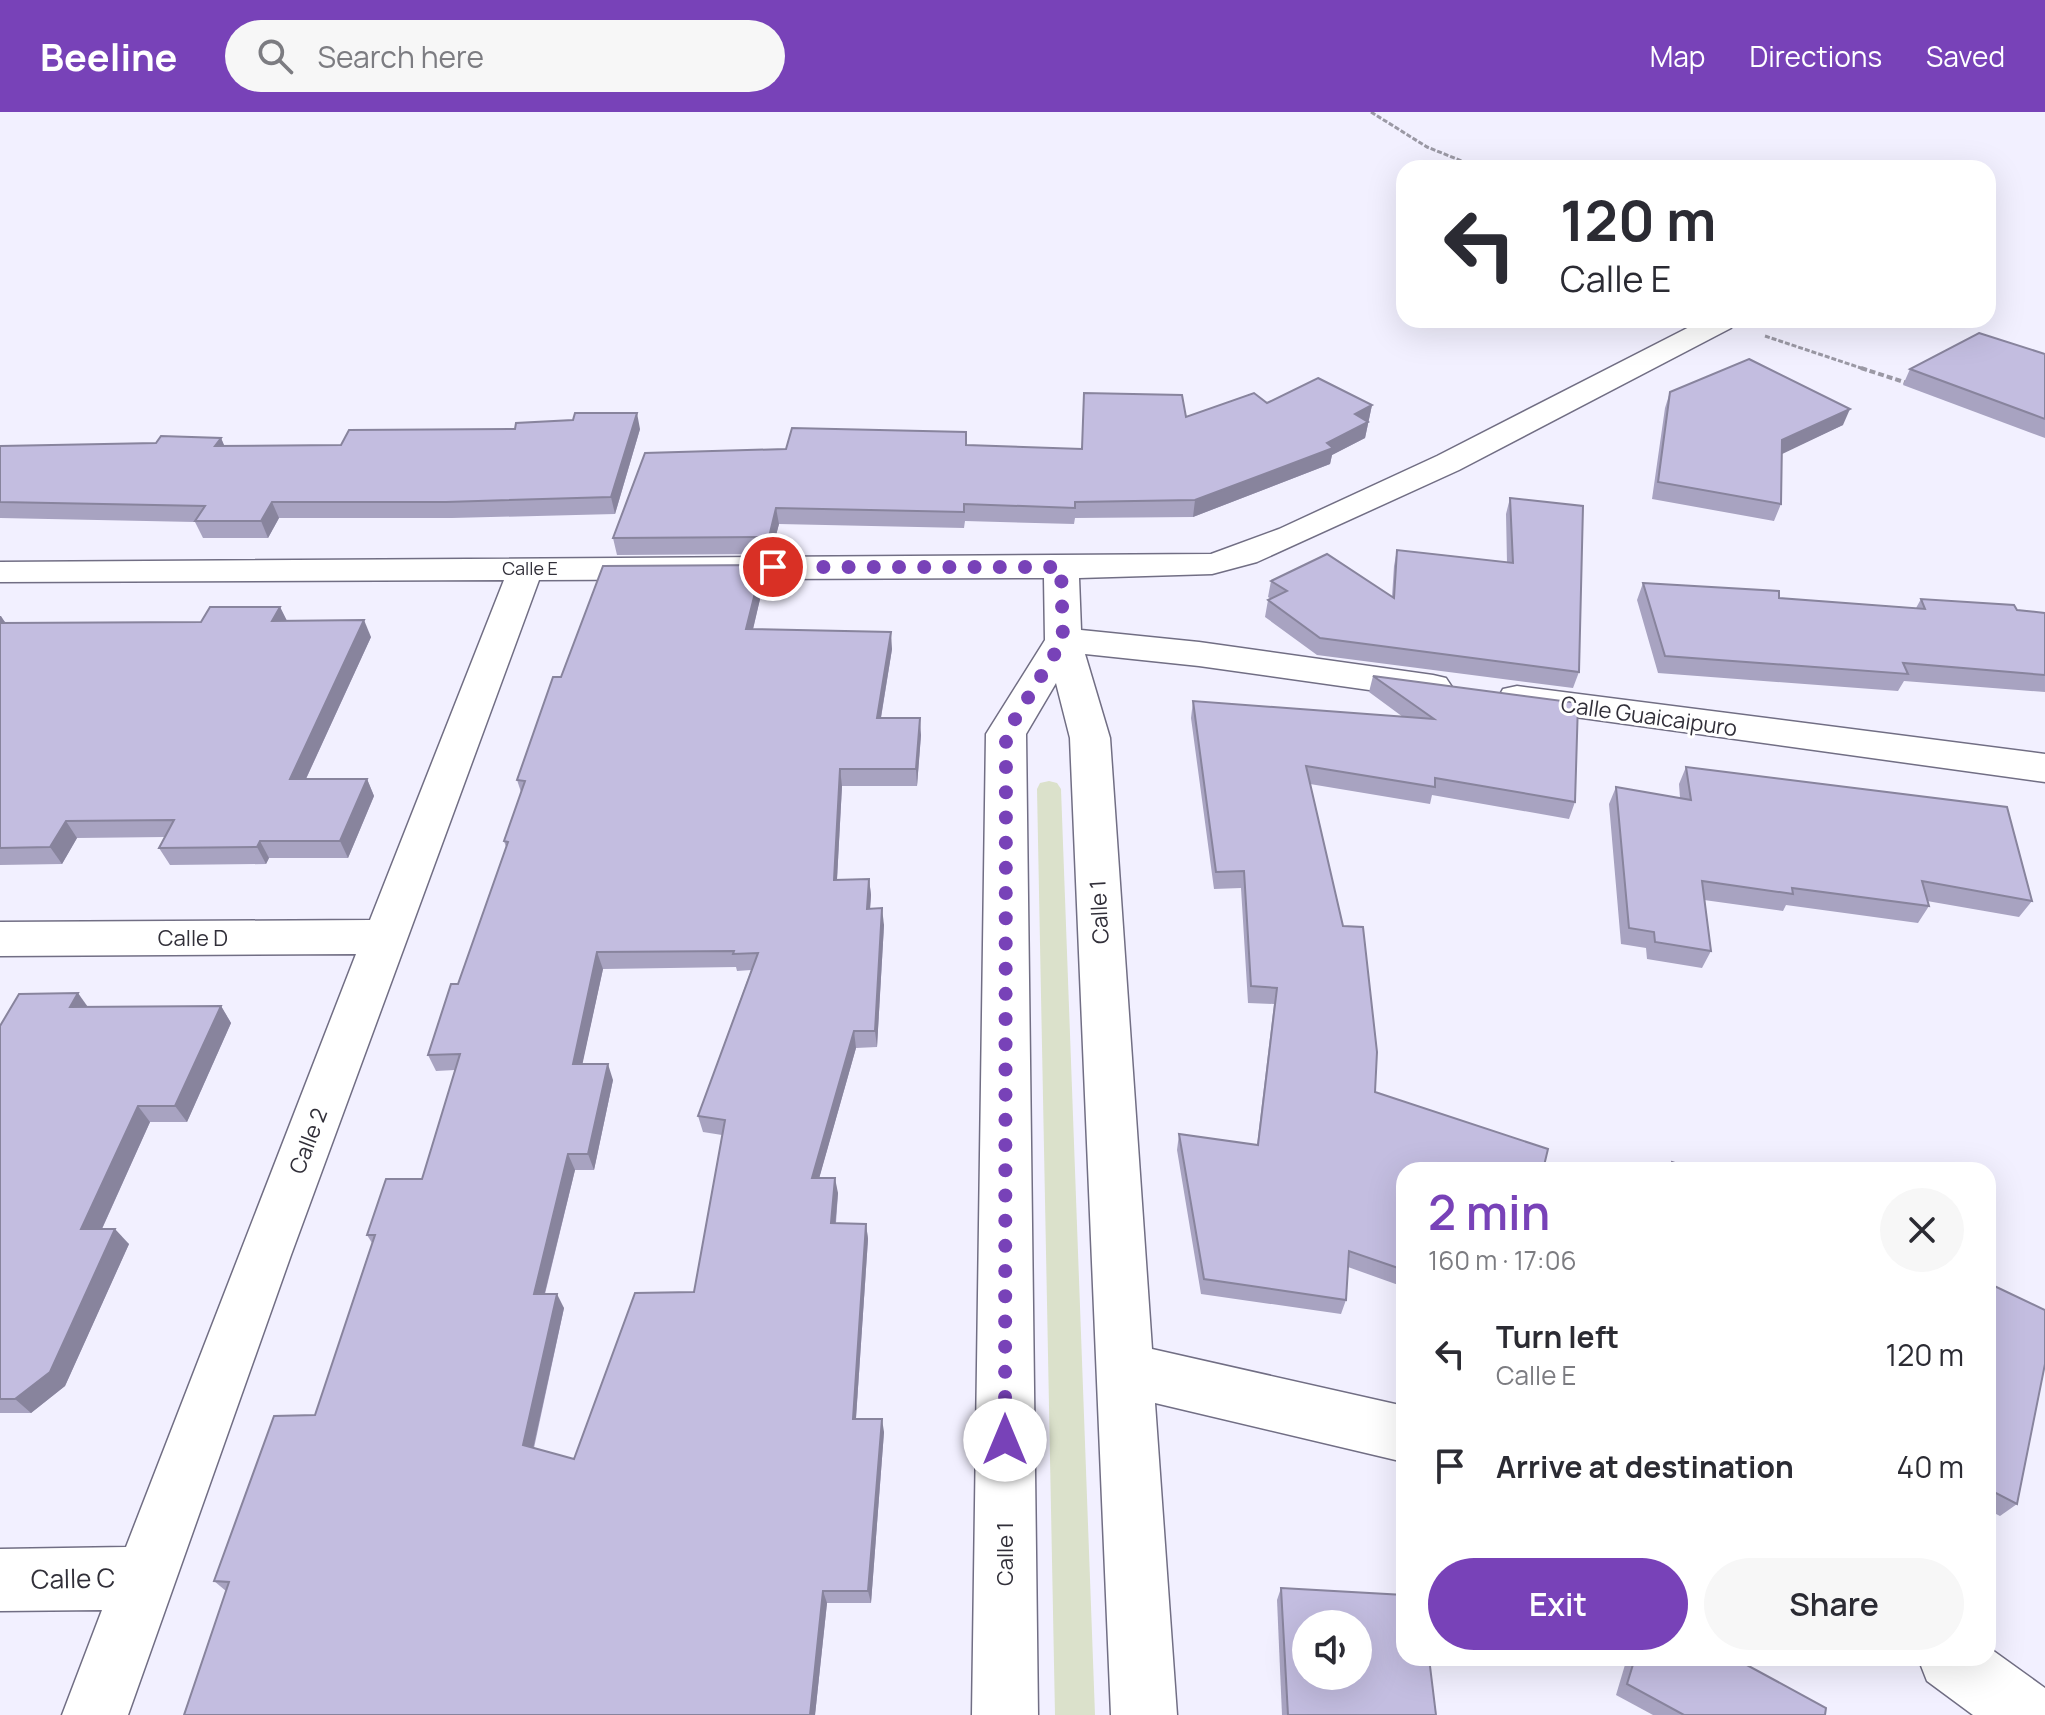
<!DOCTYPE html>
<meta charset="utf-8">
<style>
:root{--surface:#fff;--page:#f7f7f7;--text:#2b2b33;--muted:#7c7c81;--accent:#7842b8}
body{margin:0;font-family:Manrope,sans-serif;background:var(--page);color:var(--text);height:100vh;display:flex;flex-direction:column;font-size:30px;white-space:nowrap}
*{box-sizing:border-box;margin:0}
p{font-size:26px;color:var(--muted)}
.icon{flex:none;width:44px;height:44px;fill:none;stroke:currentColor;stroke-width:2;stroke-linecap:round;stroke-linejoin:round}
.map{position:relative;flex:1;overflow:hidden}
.side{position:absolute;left:1396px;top:1050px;width:600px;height:504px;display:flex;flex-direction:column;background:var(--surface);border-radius:24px;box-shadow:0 8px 32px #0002}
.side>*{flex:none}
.hud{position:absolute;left:1396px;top:48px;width:600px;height:168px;border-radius:24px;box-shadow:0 8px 32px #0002;background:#fff;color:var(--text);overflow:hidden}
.controls{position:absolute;left:1292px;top:1498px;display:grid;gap:16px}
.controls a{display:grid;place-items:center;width:80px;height:80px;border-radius:50%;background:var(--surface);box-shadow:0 8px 32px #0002;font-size:40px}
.pin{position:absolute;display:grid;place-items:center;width:68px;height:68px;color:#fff;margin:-34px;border:4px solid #fff;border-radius:50%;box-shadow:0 2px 8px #0007}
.me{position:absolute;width:88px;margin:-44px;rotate:0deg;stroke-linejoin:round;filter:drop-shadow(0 0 6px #0008)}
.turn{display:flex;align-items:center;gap:28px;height:168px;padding:0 32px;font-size:36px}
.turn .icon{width:104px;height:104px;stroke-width:2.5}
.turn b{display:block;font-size:56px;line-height:68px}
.round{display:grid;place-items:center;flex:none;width:84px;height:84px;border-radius:42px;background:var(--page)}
.overview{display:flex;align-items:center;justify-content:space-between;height:136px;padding:0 32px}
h1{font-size:48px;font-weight:600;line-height:60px;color:var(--accent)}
.primary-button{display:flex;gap:16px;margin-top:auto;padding:16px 32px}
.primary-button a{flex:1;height:92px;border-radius:48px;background:var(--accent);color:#fff;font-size:32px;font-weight:600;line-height:92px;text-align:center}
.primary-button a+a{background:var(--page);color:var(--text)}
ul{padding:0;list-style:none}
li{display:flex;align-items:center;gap:24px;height:112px;padding:0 32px}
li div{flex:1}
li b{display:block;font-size:30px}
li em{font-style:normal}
header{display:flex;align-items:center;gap:48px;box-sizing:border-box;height:112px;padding:0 40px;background:var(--accent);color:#fff}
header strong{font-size:38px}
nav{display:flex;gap:44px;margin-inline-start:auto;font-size:28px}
.search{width:560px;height:72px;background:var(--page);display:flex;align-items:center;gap:20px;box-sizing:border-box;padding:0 28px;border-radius:44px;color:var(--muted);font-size:30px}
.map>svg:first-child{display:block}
</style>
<header>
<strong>Beeline</strong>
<div class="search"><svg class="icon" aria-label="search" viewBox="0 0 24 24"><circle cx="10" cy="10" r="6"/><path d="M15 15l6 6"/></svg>Search here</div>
<nav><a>Map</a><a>Directions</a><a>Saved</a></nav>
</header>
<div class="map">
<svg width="2045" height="1603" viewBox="0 0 2045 1603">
<rect width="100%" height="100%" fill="#f2f0ff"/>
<path fill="#dbe1cb" d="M 1049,669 L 1057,671 L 1061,677 L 1095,1603 L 1055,1603 L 1037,677 L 1040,671 Z"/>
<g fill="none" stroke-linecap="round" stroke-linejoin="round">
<defs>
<g id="street">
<path d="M 1703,208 L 1735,210 L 1731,216 L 1459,358 L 1257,450 L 1212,462 L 1079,466 L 1081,518 L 1199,530 L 1433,563 L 1446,566 L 1452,575 L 1446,584 L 1433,587 L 1199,554 L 1085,542 L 1110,626 L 1152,1237 L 1404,1294 L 1404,1350 L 1155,1291 L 1177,1603 L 1111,1603 L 1070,626 L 1056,571 L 1026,622 L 1038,1603 L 972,1603 L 986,622 L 1045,528 L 1044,466 L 539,468 L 291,1143 L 128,1603 L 62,1603 L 102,1498 L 0,1499 L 0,1437 L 126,1435 L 356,842 L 0,844 L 0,810 L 370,808 L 504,468 L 0,470 L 0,450 L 1211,442 L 1279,417 L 1437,344 Z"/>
<path d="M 1517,574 L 2045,642 L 2045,670 L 1503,595 L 1498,586 L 1503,577 Z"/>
<path d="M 1988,1535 L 2045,1576 L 2045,1603 L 1973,1603 L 1927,1569 L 1918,1546 L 1988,1546 Z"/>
</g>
</defs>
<use href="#street" stroke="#716e84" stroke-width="3"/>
<g stroke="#9b99a5" stroke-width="3" stroke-dasharray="5 2" stroke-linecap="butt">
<path d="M 1371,0 L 1427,35 L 1479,56"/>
<path d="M 1765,224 L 1867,258"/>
</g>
<path stroke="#9b99a5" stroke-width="4" stroke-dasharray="6 3" stroke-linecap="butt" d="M 1861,256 L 1907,271"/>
<use href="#street" fill="#fff" fill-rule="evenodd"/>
</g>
<g fill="#a8a3c1" fill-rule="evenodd">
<path d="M 2045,242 L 2045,326 L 1903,273 L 1910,257 Z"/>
<path d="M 1670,280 L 1843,313 L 1782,341 L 1781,392 L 1774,409 L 1652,387 L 1665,296 Z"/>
<path d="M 1267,291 L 1372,293 L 1365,326 L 1332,343 L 1330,352 L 1193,405 L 1075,406 L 1074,412 L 965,409 L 964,416 L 779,412 L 771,442 L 617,443 L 613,426 L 786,337 L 966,320 L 966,333 L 1082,337 L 1186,305 Z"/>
<path d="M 640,317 L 615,402 L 452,406 L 279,406 L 268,426 L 203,426 L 195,410 L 0,406 L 0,334 L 156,331 L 221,326 L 224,334 L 341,333 Z"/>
<path d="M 1510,386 L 1579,560 L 1573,576 L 1317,543 L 1265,505 L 1268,488 L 1271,487 L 1268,485 L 1271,469 L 1392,485 L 1394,454 L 1397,438 L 1507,451 L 1506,402 Z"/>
<path d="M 764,470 L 753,517 L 892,537 L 881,606 L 921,623 L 917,674 L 842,674 L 837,768 L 869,767 L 871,783 L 870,796 L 884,813 L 877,935 L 856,936 L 819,1066 L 838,1081 L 836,1111 L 866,1112 L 868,1127 L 856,1307 L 884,1320 L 871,1491 L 827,1491 L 815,1603 L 184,1603 L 226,1479 L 214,1469 L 315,1303 L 372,1131 L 367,1123 L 422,1067 L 455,958 L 436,959 L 428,943 L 458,872 L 506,735 L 504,729 L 521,680 L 517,668 L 561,565 ZM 736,855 L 737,859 L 751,858 L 698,1004 L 703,1020 L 722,1023 L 694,1180 L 574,1347 L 534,1336 L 564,1196 L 545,1182 L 575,1058 L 594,1058 L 613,968 L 582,952 L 603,857 Z"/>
<path d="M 1643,471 L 1779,486 L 1916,496 L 1921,487 L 2045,501 L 2045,580 L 1904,569 L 1898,579 L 1658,561 L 1637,488 Z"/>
<path d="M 280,495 L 287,509 L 371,525 L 306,667 L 367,667 L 374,684 L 348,746 L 269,746 L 266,752 L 170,753 L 159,736 L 165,725 L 77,726 L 62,752 L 0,753 L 0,504 L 6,511 L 201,510 Z"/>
<path d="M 1373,564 L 1575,690 L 1569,707 L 1432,683 L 1430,692 L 1310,672 L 1375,980 L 1404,1058 L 1404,1175 L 1348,1155 L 1346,1188 L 1341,1202 L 1201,1182 L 1177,1038 L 1179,1022 L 1257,1033 L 1274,892 L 1248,891 L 1241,776 L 1214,777 L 1191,606 L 1193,589 L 1403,605 L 1369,580 Z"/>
<path d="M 1686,655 L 2032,789 L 2019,805 L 1927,789 L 1929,794 L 1918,811 L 1786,793 L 1783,799 L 1704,788 L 1711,839 L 1702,856 L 1647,847 L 1646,836 L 1621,832 L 1609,692 L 1616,675 L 1680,686 L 1679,672 Z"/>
<path d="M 221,894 L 231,911 L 187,1010 L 150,1010 L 102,1117 L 129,1132 L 65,1274 L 31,1301 L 0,1301 L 0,914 L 88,895 Z"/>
<path d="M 1988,1171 L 2017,1392 L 2000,1404 L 1988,1398 Z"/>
<path d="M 1281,1476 L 1436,1603 L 1282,1603 L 1277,1488 Z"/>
<path d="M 1627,1546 L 1734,1546 L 1825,1603 L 1653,1603 L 1616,1583 Z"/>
</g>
<g fill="#88849d">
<path d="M 1372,293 L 1365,326 L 1332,343 L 1330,352 L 1193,405 L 1195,388 L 1327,331 L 1355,302 Z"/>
<path d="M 1850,297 L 1843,313 L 1776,345 L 1782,328 Z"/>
<path d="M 637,301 L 640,317 L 615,402 L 611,385 Z"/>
<path d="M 221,326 L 228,342 L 215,334 Z"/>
<path d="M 272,390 L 279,406 L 268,426 L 261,409 Z"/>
<path d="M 776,396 L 779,412 L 771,442 L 769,425 Z"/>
<path d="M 762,453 L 764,470 L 749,534 L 746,517 Z"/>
<path d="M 280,495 L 288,511 L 272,509 Z"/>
<path d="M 0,504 L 1,504 L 11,520 L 0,520 Z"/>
<path d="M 364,508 L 371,525 L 298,684 L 290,667 Z"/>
<path d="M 891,520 L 892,537 L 878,623 L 877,606 Z"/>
<path d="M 920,606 L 921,623 L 917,674 L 916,657 Z"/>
<path d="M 840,657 L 842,674 L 836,785 L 834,768 Z"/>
<path d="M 367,667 L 374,684 L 348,746 L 340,729 Z"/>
<path d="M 66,709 L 77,726 L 62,752 L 50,735 Z"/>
<path d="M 260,729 L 269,746 L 266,752 L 257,735 Z"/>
<path d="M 869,767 L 871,783 L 869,813 L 867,797 Z"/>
<path d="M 882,796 L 884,813 L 877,935 L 875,919 Z"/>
<path d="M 597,840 L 603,857 L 579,968 L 573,952 Z"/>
<path d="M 78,881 L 90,898 L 70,895 Z"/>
<path d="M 221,894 L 231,911 L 187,1010 L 175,994 Z"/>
<path d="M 854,919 L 856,936 L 815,1081 L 812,1066 Z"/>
<path d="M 608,952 L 613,968 L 594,1058 L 588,1042 Z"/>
<path d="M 138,994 L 150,1010 L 95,1132 L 81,1117 Z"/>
<path d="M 568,1042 L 575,1058 L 541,1196 L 534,1182 Z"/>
<path d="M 835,1066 L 838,1081 L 834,1127 L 831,1111 Z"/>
<path d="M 866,1112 L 868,1127 L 855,1320 L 853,1307 Z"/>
<path d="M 115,1117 L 129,1132 L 65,1274 L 31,1301 L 15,1287 Z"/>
<path d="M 557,1182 L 564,1196 L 531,1346 L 523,1333 Z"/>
<path d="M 882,1307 L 884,1320 L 871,1491 L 868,1479 Z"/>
<path d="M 823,1479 L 827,1491 L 815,1603 L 810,1603 Z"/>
</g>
<g fill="#c3bde0" stroke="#88849d" stroke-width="2" fill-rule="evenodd">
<path d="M 1979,221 L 2045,242 L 2045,307 L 1910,257 Z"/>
<path d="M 1749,247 L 1850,297 L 1782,328 L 1781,392 L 1658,370 L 1670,280 Z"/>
<path d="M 1318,266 L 1372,293 L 1355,302 L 1368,310 L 1327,331 L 1333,336 L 1195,388 L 1075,390 L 1075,396 L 964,392 L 964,400 L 776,396 L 769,425 L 613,426 L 645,341 L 786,337 L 792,316 L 966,320 L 966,333 L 1082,337 L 1084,281 L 1182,283 L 1186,305 L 1254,281 L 1267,291 Z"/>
<path d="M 575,301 L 637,301 L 611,385 L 446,390 L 272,390 L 261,409 L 195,409 L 205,394 L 0,390 L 0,334 L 156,331 L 161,324 L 221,326 L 215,334 L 341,333 L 349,318 L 515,317 L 516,311 L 573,308 Z"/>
<path d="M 1510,386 L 1583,394 L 1579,560 L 1320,526 L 1268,488 L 1287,479 L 1271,469 L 1327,442 L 1394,486 L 1397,438 L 1513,451 Z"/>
<path d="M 762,453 L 746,517 L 891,520 L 877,606 L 920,606 L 916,657 L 840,657 L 834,768 L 869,767 L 867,797 L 882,796 L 875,919 L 854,919 L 812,1066 L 835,1066 L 831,1111 L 866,1112 L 853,1307 L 882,1307 L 868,1479 L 823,1479 L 810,1603 L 184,1603 L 229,1470 L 214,1469 L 274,1304 L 315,1303 L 375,1123 L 367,1123 L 386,1067 L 422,1067 L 460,942 L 428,943 L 451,872 L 458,872 L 508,730 L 504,729 L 525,669 L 517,668 L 553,565 L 561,565 L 603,454 ZM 734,839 L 733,842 L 758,841 L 698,1004 L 725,1008 L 694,1180 L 635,1181 L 574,1347 L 523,1333 L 557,1182 L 534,1182 L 568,1042 L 588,1042 L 608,952 L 573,952 L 597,840 Z"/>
<path d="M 1643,471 L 1779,479 L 1779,486 L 1925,497 L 1921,487 L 2014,493 L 2017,498 L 2045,501 L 2045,563 L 1903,551 L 1908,562 L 1665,544 Z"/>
<path d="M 210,495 L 280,495 L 272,509 L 364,508 L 290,667 L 367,667 L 340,729 L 260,729 L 257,735 L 159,736 L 174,708 L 66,709 L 50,735 L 0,736 L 0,511 L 201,510 Z"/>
<path d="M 1373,564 L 1578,591 L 1575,690 L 1435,666 L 1435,675 L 1306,654 L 1343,814 L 1363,815 L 1377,940 L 1375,980 L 1548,1037 L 1543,1058 L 1404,1058 L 1404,1158 L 1349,1139 L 1346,1188 L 1204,1167 L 1179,1022 L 1258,1033 L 1277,876 L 1251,874 L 1244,759 L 1216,760 L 1193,589 L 1434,607 Z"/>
<path d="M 1686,655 L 2007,695 L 2032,789 L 1922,769 L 1929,794 L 1792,776 L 1793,782 L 1702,769 L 1711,839 L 1655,830 L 1654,820 L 1629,816 L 1616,675 L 1691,688 Z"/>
<path d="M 78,881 L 70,895 L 221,894 L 175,994 L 138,994 L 81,1117 L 115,1117 L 50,1260 L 15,1287 L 0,1287 L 0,914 L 19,882 Z"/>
<path d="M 1672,1050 L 1695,1058 L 1671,1058 Z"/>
<path d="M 1988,1171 L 2045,1198 L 2045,1252 L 2017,1392 L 1988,1377 Z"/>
<path d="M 1281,1476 L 1404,1483 L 1404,1546 L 1429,1546 L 1436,1603 L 1288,1603 ZM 1306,1512 L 1358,1512 L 1358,1564 L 1306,1564 Z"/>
<path d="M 1635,1546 L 1734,1546 L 1826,1596 L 1825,1603 L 1684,1603 L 1627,1572 Z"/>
</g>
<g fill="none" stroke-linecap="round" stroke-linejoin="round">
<path stroke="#7842b8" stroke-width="14" stroke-dasharray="0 25.2" d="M 773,455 L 1061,455 L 1063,528 L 1006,622 L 1005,1328"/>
</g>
<g text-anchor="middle" stroke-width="6" stroke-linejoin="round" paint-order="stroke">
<g font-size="18" fill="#312f39" stroke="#fff">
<text x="530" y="463">Calle E</text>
</g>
<g font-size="22" fill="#312f39" stroke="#fff">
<text transform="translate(1649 604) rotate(8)" y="8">Calle Guaicaipuro</text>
<text transform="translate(1099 800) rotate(-93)" y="8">Calle 1</text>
<text x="193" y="834">Calle D</text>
<text transform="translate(308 1029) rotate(-69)" y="8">Calle 2</text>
<text transform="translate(1005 1442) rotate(-90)" y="8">Calle 1</text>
</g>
<g font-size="26" fill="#312f39" stroke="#fff">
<text transform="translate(73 1467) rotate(-1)" y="9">Calle C</text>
</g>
</g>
</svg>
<div class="controls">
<a><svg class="icon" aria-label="sound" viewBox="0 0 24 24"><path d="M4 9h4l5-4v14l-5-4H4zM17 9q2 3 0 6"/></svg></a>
</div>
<div class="pin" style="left:773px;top:455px;background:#d93025"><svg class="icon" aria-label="arrive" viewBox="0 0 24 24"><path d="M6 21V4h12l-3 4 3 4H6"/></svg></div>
<svg class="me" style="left:1005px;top:1328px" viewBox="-20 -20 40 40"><circle r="19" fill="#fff"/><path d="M0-13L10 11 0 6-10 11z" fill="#7842b8"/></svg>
<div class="hud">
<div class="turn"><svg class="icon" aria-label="left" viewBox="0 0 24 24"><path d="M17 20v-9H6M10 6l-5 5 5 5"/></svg><div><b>120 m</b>Calle E</div></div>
</div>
<section class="side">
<div class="overview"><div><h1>2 min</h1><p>160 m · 17:06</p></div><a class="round"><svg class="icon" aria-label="close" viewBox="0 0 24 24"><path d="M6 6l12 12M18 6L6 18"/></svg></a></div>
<ul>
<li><svg class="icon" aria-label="left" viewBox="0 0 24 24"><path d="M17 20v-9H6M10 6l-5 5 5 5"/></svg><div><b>Turn left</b><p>Calle E</p></div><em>120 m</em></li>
<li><svg class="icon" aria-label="arrive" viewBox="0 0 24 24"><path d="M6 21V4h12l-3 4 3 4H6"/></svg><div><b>Arrive at destination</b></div><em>40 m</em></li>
</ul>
<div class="primary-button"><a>Exit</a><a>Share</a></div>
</section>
</div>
